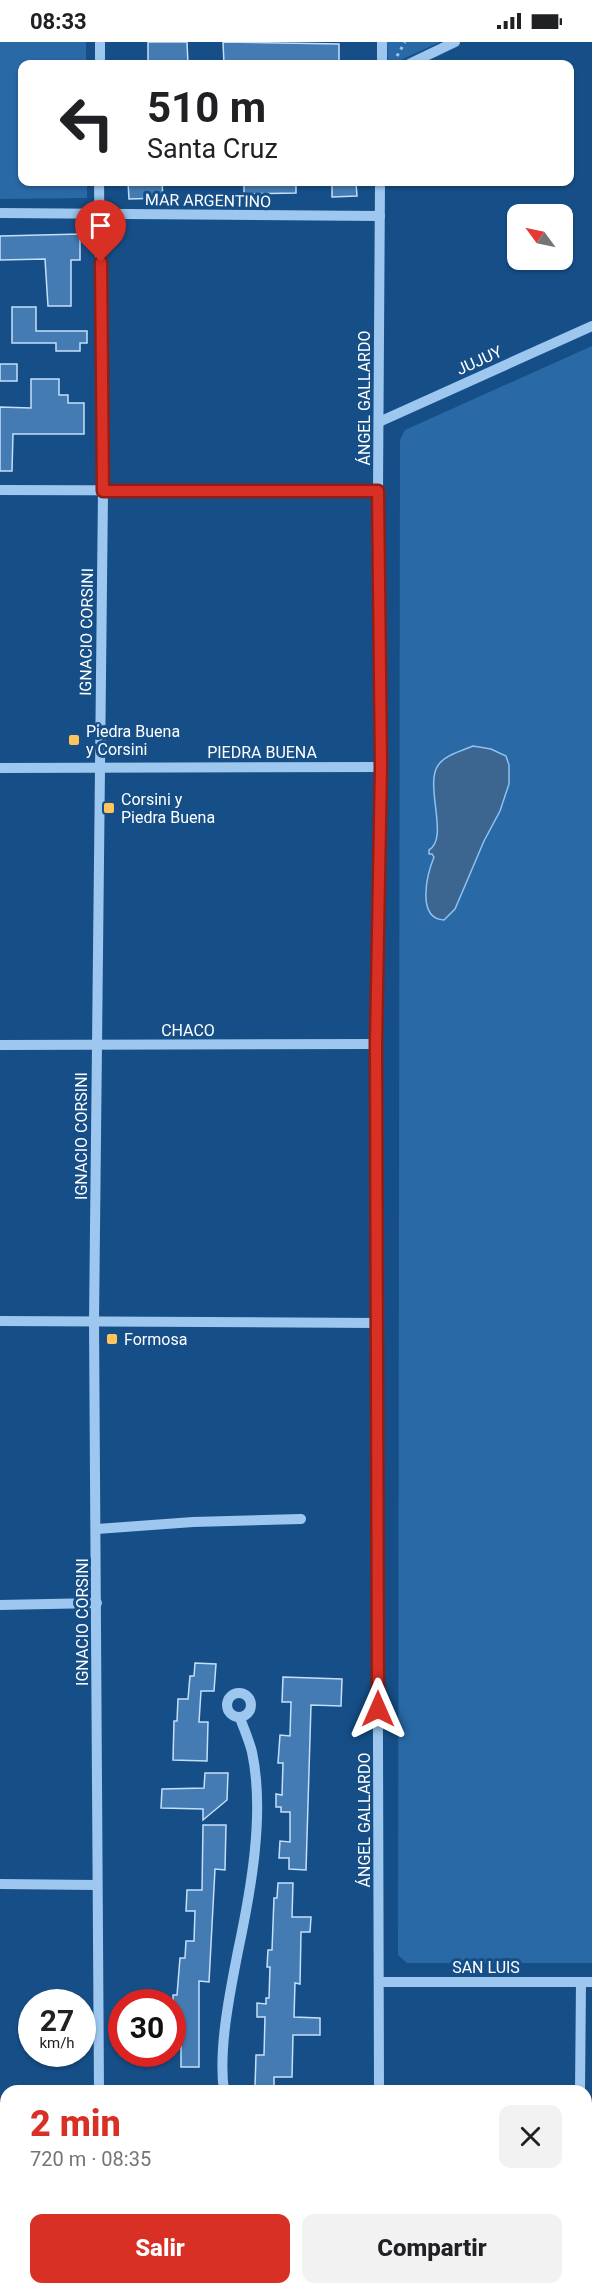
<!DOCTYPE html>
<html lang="es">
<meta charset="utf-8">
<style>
:root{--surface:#fff;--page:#f2f2f2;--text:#202124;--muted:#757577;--accent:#d93025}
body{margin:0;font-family:Roboto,sans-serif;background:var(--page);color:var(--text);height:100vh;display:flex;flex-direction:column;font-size:22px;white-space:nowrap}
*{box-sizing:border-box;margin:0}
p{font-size:20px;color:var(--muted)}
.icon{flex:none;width:33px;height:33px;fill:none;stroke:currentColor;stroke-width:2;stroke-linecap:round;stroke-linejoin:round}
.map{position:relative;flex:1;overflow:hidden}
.drawer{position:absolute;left:0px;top:2043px;width:592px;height:210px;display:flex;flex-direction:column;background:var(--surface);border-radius:18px 18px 0 0;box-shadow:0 2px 4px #0004}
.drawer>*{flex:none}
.guide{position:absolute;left:18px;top:18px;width:556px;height:126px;border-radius:12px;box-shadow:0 2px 4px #0004;background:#fff;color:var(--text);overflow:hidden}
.needle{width:39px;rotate:303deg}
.controls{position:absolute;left:507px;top:162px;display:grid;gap:12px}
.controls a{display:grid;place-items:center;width:66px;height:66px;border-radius:12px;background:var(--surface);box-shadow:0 2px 4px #0004;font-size:30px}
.speed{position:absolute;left:18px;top:1947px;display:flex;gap:12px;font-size:30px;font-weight:700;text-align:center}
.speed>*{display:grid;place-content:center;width:78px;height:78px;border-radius:50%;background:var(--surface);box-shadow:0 2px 4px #0004;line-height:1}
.speed small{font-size:15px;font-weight:400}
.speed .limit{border:9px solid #d22;background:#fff;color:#111}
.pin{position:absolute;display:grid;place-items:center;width:51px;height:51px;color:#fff;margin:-62px -26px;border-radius:50% 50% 50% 0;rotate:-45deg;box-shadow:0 0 6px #0007}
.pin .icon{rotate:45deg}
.me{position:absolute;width:66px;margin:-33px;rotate:0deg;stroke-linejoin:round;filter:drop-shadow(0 0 4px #0008)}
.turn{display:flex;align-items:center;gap:21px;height:126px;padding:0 30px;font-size:27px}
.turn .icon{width:78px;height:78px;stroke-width:2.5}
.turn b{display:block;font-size:42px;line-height:51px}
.round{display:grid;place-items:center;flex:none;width:63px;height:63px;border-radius:12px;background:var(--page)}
.summary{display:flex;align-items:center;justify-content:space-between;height:102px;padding:0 30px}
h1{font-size:36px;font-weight:800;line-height:45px;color:var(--accent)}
.primary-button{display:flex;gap:12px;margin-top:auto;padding:12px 30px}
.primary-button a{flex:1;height:69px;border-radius:12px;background:var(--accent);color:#fff;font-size:24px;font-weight:800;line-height:69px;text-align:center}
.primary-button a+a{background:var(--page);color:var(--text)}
.status{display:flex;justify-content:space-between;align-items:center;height:42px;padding:0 30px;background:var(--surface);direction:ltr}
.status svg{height:16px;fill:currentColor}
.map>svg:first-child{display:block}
</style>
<div class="status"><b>08:33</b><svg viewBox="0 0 49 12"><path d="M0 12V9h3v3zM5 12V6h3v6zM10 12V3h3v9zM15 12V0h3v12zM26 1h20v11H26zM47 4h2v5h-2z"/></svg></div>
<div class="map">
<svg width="592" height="2253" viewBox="0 0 592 2253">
<rect width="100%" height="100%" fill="#164f88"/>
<g fill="#2969a6">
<path d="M 0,0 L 86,0 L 86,22 L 22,22 L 22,140 L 87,140 L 87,156 L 0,157 Z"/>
<path d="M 387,0 L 440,0 L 392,22 L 388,22 Z"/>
<path d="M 592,304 L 592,1921 L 407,1921 L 398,1913 L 400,398 L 405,388 Z"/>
</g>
<path fill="#3c6690" stroke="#8fc2f1" stroke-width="1.5" d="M 473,704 L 491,707 L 506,714 L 509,723 L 509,742 L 500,769 L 484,799 L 455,867 L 444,878 C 416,877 427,832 434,815 L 432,812 L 429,812 L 429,808 C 450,796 423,741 439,722 C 447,712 462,709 473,704 Z"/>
<g fill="#447bb2" stroke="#c3dffa" stroke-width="1.5">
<path d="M 148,0 L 187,0 L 188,22 L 148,22 Z"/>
<path d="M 223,0 L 339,2 L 339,22 L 270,22 L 270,20 L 224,22 Z"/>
<path d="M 128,140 L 162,140 L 163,156 L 129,157 Z"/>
<path d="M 244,140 L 296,140 L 296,151 L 244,152 Z"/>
<path d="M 332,140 L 356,140 L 357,154 L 332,155 Z"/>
<path d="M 80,192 L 80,218 L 71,218 L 71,264 L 48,264 L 45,217 L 0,218 L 0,194 Z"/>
<path d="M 12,265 L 36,265 L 36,289 L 87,289 L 87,301 L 80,301 L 80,309 L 56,309 L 56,301 L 12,301 Z"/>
<rect x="0" y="322" width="17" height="17"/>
<path d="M 31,337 L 59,337 L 59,353 L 68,353 L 68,361 L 84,361 L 84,392 L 13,392 L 12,429 L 0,429 L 0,365 L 31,366 Z"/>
<path d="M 195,1621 L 216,1622 L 214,1649 L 201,1649 L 199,1680 L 208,1680 L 207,1719 L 173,1718 L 174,1679 L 177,1679 L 178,1657 L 188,1657 L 190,1634 L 194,1634 Z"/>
<path d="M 283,1635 L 342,1637 L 341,1664 L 311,1663 L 306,1828 L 289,1827 L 289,1816 L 279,1816 L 280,1799 L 290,1800 L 290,1770 L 281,1770 L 281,1765 L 276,1765 L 276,1752 L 282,1753 L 283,1721 L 278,1721 L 280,1693 L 290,1694 L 291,1660 L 282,1660 Z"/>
<path d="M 205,1731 L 228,1731 L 227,1758 L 203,1778 L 203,1767 L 161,1766 L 162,1747 L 204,1746 Z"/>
<path d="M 203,1783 L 226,1783 L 225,1828 L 215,1827 L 209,1940 L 199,1939 L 199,2025 L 181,2025 L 181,1994 L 174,1994 L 173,1984 L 173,1953 L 177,1953 L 180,1916 L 185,1916 L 186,1899 L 194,1899 L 195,1869 L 186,1869 L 187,1848 L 202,1848 Z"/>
<path d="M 278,1841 L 293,1841 L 292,1875 L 311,1875 L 310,1890 L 301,1890 L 300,1942 L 295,1941 L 294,1975 L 320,1976 L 320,1993 L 293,1993 L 292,2035 L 274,2035 L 274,2045 L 255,2045 L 256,2013 L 264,2013 L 265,1975 L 257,1975 L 257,1961 L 266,1962 L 266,1956 L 269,1956 L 270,1925 L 267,1925 L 268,1908 L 272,1908 L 274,1856 L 277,1856 Z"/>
</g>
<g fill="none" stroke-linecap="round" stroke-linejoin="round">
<path stroke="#9dc7ee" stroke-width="3" stroke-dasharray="3 4.5" stroke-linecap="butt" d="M 397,14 L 405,0"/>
<g stroke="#9dc7ee" stroke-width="10">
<path d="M 382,0 L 382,22"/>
<path d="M 100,22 L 100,0"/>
<path d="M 409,22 L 455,0"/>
<path d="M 0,171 L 380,174"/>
<path d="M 379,380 L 592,284"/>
<path d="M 0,448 L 378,449"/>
<path d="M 0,726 L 381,725"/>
<path d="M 0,1003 L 376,1002"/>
<path d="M 0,1279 L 377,1281"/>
<path d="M 97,1487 L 193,1480 L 301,1477"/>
<path d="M 0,1563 L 97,1561"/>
<circle cx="239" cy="1663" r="12"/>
<path d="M 0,1842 L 97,1843"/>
<path d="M 380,1940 L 592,1940"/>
<path d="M 99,2049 L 94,1280 L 103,449 L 99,140"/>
<path d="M 224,2049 C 218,2008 230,1950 238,1909 C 251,1848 265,1771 252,1710 C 249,1698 244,1687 240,1676"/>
<path d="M 379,2049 L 376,1002 L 381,725 L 378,449 L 380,140"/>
<path d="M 580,2049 L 581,1940"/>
<path d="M 0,2111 L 6,2111"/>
<path d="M 586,2237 L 592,2237"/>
<path d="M 97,2253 L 98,2247"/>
<path d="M 245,2253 L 246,2247"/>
<path d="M 378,2253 L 378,2247"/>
<path d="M 580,2253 L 580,2247"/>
</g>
</g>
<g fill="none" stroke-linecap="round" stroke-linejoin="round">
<defs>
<path id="route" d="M 101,220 L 103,449 L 378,449 L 381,725 L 376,1002 L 378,1667"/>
</defs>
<use href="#route" stroke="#8d1f18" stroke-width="15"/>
<use href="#route" stroke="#d93025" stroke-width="10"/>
</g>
<g fill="#ffc55a" stroke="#164f88" stroke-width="2">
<rect x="68" y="692" width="12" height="12" rx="3"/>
<rect x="103" y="760" width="12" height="12" rx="3"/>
<rect x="106" y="1291" width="12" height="12" rx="3"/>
</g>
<g text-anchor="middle" stroke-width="6" stroke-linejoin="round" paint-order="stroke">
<g font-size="16" fill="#fff" stroke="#164f88">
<text transform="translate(208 158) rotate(1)" y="6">MAR ARGENTINO</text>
<text transform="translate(479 318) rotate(-24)" y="6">JUJUY</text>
<text transform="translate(364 356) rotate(-90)" y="6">ÁNGEL GALLARDO</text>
<text transform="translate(86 590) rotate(-89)" y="6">IGNACIO CORSINI</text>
<text x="262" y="716">PIEDRA BUENA</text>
<text x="188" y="994">CHACO</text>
<text transform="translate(81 1094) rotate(-90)" y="6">IGNACIO CORSINI</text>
<text transform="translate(82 1580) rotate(-90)" y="6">IGNACIO CORSINI</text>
<text transform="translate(364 1778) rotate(-90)" y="6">ÁNGEL GALLARDO</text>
<text x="486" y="1931">SAN LUIS</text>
</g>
<g font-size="16" fill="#fff" stroke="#164f88" text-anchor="start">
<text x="86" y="695">Piedra Buena<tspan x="86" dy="18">y Corsini</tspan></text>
<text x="121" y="763">Corsini y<tspan x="121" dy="18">Piedra Buena</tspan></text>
<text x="124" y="1303">Formosa</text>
</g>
</g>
</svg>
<div class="controls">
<a><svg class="needle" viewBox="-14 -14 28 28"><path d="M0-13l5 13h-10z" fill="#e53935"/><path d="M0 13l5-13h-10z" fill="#757577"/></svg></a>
</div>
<div class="speed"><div>27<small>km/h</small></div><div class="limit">30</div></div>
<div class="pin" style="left:101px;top:220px;background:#d93025"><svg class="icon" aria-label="arrive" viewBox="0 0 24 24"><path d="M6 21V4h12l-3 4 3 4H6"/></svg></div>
<svg class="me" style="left:378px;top:1667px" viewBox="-20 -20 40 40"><path d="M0-17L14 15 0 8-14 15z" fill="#d93025" stroke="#fff" stroke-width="4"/></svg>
<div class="guide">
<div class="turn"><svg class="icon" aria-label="left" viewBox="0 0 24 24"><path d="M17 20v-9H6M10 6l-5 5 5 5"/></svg><div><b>510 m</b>Santa Cruz</div></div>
</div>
<section class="drawer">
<div class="summary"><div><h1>2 min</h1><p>720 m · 08:35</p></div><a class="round"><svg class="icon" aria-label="close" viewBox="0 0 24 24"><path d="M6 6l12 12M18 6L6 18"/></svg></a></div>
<div class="primary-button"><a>Salir</a><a>Compartir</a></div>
</section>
</div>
